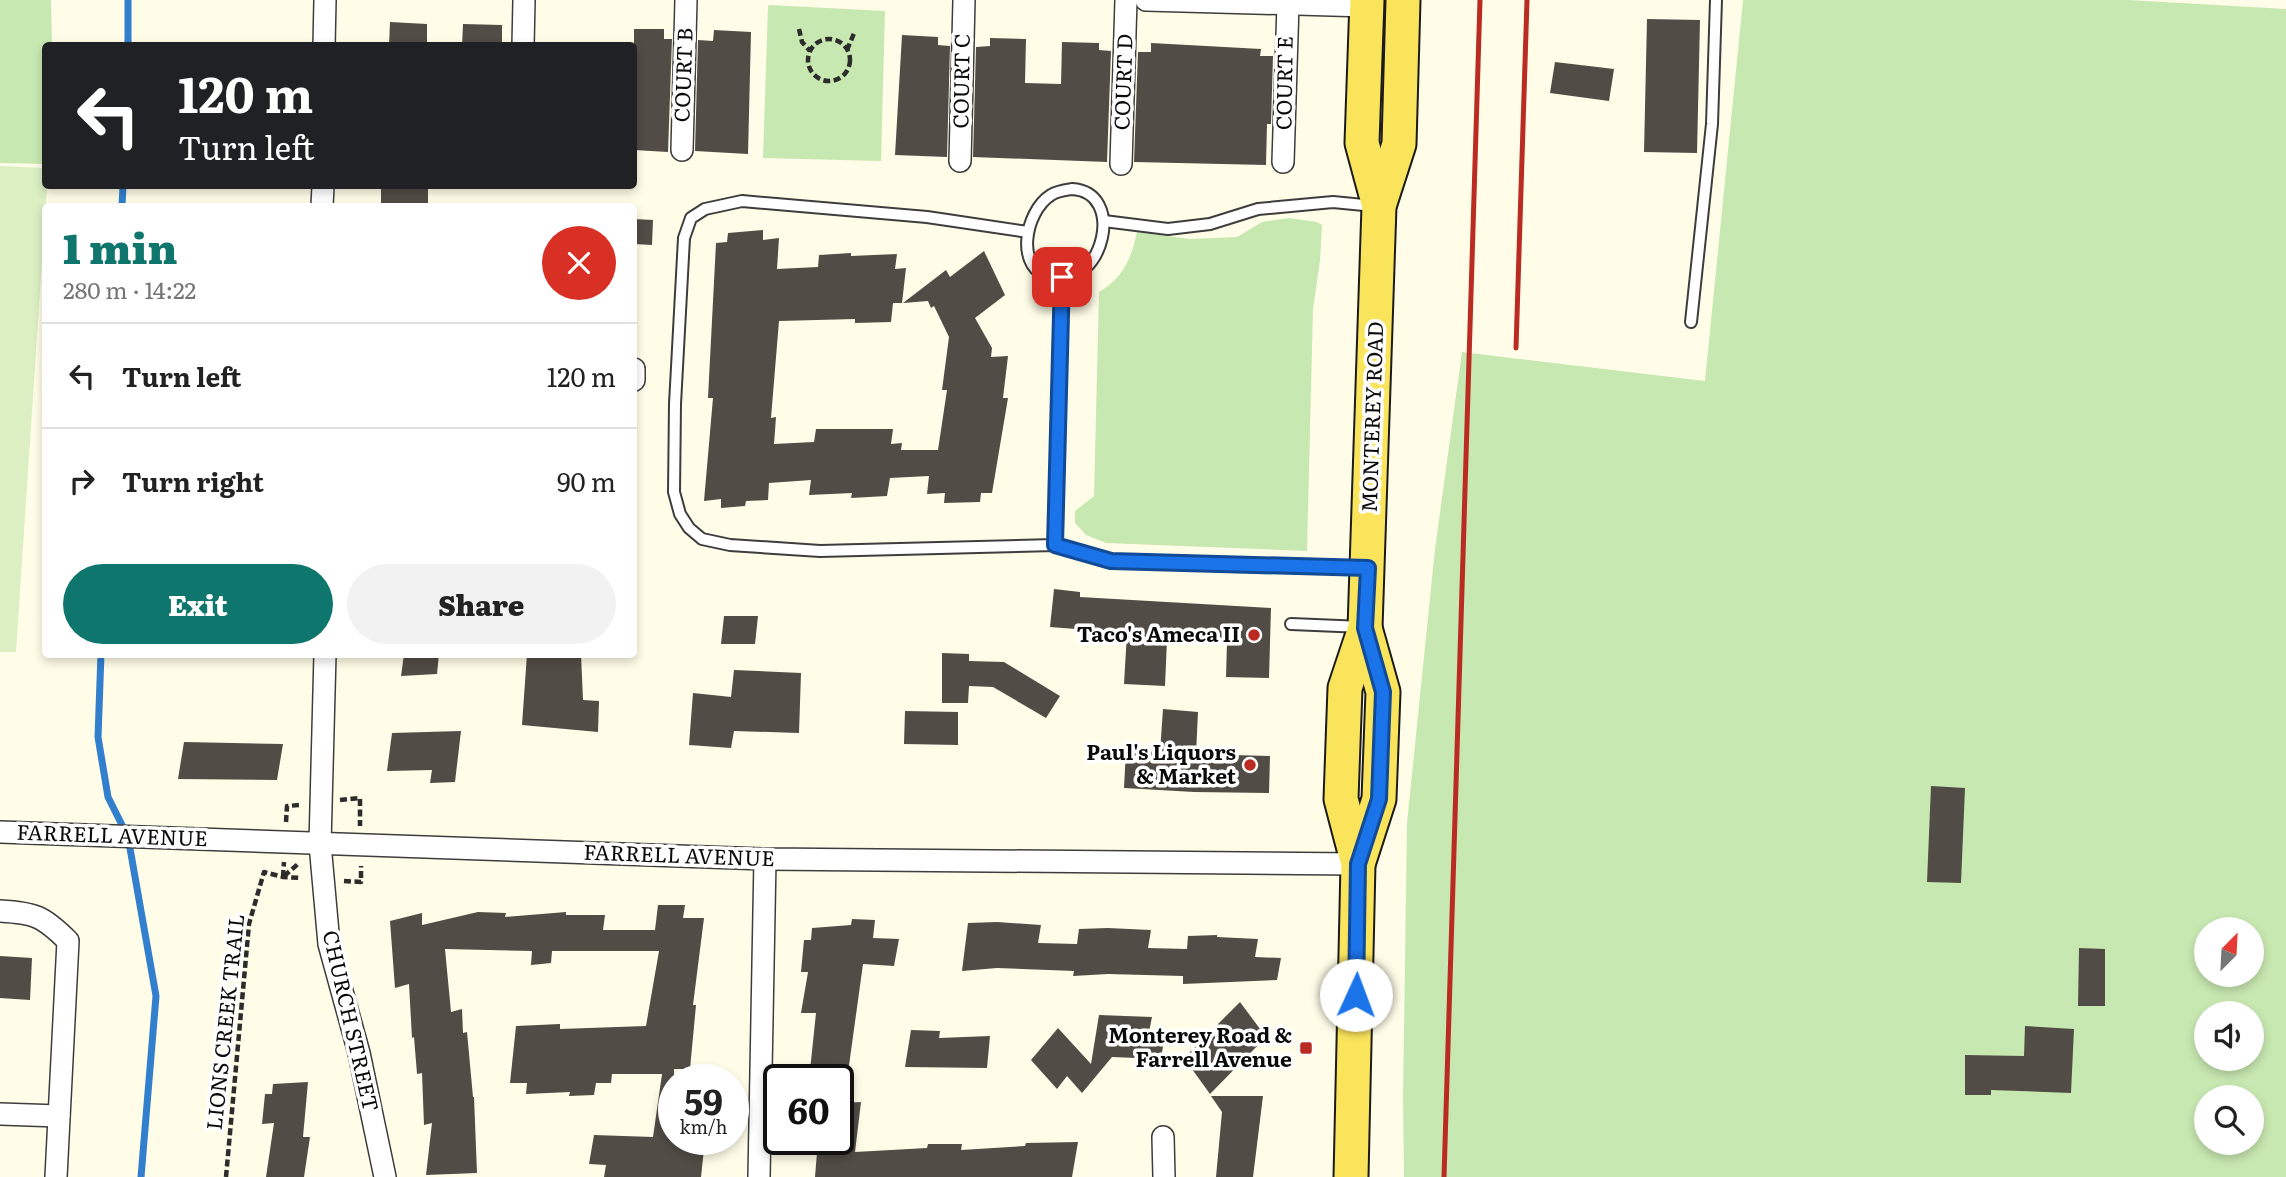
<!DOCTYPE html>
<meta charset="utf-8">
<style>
:root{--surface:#fff;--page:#f2f2f2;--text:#222;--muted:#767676;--line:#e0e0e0;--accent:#0f766e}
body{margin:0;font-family:Literata,serif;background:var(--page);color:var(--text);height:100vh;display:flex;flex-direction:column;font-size:26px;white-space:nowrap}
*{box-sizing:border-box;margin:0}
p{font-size:23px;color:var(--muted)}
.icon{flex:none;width:38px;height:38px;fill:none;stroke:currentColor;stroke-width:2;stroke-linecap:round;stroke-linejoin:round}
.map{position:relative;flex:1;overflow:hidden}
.sheet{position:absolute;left:42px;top:203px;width:595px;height:455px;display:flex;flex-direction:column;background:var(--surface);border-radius:7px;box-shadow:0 4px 10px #0003}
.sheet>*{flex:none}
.top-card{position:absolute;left:42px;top:42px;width:595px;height:147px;border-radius:7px;box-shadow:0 4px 10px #0003;background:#202124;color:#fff;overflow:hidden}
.needle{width:46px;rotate:24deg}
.tools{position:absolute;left:2194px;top:917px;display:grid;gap:14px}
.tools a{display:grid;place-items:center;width:70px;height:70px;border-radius:50%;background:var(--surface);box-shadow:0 4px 10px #0003;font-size:35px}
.speed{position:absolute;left:658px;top:1064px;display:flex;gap:14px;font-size:35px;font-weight:700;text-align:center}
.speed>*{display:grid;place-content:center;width:91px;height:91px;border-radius:50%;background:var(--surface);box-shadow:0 4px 10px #0003;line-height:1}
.speed small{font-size:18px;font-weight:400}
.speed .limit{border:4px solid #111;border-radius:10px;background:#fff;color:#111}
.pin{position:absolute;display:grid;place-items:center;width:60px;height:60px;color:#fff;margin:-30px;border-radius:14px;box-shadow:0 4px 10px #0006}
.me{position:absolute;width:77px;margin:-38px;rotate:2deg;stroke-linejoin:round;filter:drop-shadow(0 0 5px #0008)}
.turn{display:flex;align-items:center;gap:24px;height:147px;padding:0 21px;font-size:32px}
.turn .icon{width:91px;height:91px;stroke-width:2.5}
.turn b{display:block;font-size:49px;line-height:60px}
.round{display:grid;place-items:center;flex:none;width:74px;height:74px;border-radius:37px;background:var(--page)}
.head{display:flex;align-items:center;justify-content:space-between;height:119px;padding:0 21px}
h1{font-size:42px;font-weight:800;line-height:52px;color:var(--accent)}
.cta{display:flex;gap:14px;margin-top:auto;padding:14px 21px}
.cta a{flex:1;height:80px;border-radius:42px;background:var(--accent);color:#fff;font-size:28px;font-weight:800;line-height:80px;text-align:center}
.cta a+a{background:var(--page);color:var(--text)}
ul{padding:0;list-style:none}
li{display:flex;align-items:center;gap:21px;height:105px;padding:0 21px;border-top:2px solid var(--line)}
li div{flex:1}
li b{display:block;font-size:26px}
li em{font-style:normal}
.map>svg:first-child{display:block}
</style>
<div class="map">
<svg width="2286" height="1177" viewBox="0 0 2286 1177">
<rect width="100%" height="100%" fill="#fffde7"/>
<g fill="#c8e8b1" fill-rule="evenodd">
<path d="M 0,0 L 51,0 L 52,45 L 46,46 L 45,164 L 0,163 Z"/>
<path d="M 1743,0 L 2128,0 L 2286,9 L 2286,1177 L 1404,1177 L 1403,1098 L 1407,823 L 1435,549 L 1462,352 L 1705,381 ZM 2207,929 L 2252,929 L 2252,975 L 2207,975 ZM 2207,1013 L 2252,1013 L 2252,1059 L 2207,1059 ZM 2207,1097 L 2252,1097 L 2252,1143 L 2207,1143 Z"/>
<path d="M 770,5 L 885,11 L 881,161 L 763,158 L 768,6 Z"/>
<path d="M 1289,218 L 1317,222 L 1322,225 L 1320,261 L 1313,309 L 1307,551 L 1106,543 L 1086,535 L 1075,523 L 1075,511 L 1094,496 L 1099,292 C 1124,277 1131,259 1137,232 L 1190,239 L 1237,237 L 1262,222 Z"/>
</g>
<path fill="#dbefc3" d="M 0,166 L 45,168 L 47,186 L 16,652 L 0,652 Z"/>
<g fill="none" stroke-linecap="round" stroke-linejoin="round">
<g stroke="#327fce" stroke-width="7">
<path d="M 128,46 L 128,0"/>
<path d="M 122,206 L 123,186"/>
<path d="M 101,654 L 98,737 L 108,797 L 128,837 L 156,996 L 141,1177"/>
</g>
</g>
<g fill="#524c46">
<path d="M 1647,19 L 1700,20 L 1697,153 L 1644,152 Z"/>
<path d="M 390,22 L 427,24 L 427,46 L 389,46 Z"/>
<path d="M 463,24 L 502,25 L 502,46 L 462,46 Z"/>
<path d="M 634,29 L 664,29 L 664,39 L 672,39 L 668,152 L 634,150 Z"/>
<path d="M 714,30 L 751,32 L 748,154 L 695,151 L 698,40 L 713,41 Z"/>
<path d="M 902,35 L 938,37 L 938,45 L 950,46 L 947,157 L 895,155 Z"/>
<path d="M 990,38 L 1026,39 L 1025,83 L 1061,84 L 1062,42 L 1099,43 L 1099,50 L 1111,51 L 1107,162 L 973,157 L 976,47 L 990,46 Z"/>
<path d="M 1151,43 L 1261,49 L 1260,56 L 1273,56 L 1271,124 L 1267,124 L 1266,165 L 1134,162 L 1138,52 L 1151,52 Z"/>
<path d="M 1555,62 L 1614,69 L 1609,101 L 1550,93 Z"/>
<rect x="381" y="186" width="47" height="20"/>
<path d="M 634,219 L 653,220 L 652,245 L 634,244 Z"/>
<path d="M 763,230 L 763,240 L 779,238 L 777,269 L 818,267 L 819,255 L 851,253 L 851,256 L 897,254 L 895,269 L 906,268 L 902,303 L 893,303 L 891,322 L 855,323 L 855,319 L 779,321 L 771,418 L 776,417 L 774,444 L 814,442 L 816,429 L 893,429 L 891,444 L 902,443 L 901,450 L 938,450 L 947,390 L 942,390 L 949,337 L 934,306 L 931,308 L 928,301 L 903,303 L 946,270 L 950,277 L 984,251 L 1005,295 L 975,318 L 992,348 L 991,357 L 1008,356 L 1003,398 L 1008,398 L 992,493 L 981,493 L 980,502 L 944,503 L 945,493 L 927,494 L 929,476 L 890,478 L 887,496 L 851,498 L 852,493 L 809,495 L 811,480 L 769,483 L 768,500 L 746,501 L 745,506 L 721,508 L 721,499 L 704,501 L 713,398 L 708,398 L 716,243 L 727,242 L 728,233 Z"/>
<path d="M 1054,589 L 1080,592 L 1080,597 L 1271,608 L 1269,678 L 1226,677 L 1227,643 L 1167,639 L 1165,686 L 1124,684 L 1127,633 L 1050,627 Z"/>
<path d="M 724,616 L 758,616 L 755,644 L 721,644 Z"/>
<path d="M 942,653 L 969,654 L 969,661 L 1004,662 L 1060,696 L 1046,718 L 993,687 L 969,686 L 968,703 L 942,703 Z"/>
<path d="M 404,654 L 439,654 L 437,674 L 401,676 Z"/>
<path d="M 527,654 L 581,654 L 583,700 L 599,701 L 598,732 L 522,725 Z"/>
<path d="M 734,670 L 801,673 L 799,733 L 734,731 L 731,748 L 689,745 L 693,693 L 731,697 Z"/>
<path d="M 1163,709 L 1198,712 L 1196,754 L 1270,756 L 1269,793 L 1194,792 L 1124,788 L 1126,750 L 1160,752 Z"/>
<path d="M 905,711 L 958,712 L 958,745 L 904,744 Z"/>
<path d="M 461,731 L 455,782 L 430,783 L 432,770 L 387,771 L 392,733 Z"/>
<path d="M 184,742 L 283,744 L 277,780 L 178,779 Z"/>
<path d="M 1931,786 L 1965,788 L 1961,883 L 1927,882 Z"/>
<path d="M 658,905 L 685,905 L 683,918 L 704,918 L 693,1005 L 696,1005 L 690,1069 L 674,1069 L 674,1141 L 705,1140 L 701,1177 L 604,1177 L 606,1165 L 589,1164 L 594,1135 L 653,1137 L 662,1074 L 612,1074 L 611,1083 L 596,1083 L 594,1095 L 569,1096 L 570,1092 L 526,1094 L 527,1083 L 510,1083 L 516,1026 L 560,1024 L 560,1029 L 646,1026 L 659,951 L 552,951 L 551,963 L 531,965 L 532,951 L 445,949 L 451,1012 L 462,1009 L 463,1033 L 467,1032 L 473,1097 L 474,1097 L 477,1173 L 426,1175 L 432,1123 L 424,1125 L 422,1073 L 417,1074 L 414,1037 L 412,1038 L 409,984 L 395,988 L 390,921 L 422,913 L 422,925 L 478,912 L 506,913 L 505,917 L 566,912 L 566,915 L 605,915 L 603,930 L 655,930 Z"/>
<path d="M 852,919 L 875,920 L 873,938 L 899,939 L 894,966 L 863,964 L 847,1080 L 809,1080 L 816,1013 L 801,1013 L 808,972 L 801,972 L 804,940 L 811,940 L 812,928 L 851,925 Z"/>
<path d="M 997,922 L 1041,925 L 1038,943 L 1077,944 L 1079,929 L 1108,928 L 1151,930 L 1148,948 L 1187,949 L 1188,936 L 1217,935 L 1217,937 L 1258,939 L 1255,957 L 1281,958 L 1277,980 L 1183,984 L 1183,976 L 1108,974 L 1073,976 L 1074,971 L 997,968 L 962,971 L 968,923 Z"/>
<path d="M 2079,948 L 2105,949 L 2105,1006 L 2078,1006 Z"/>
<path d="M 0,956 L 32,958 L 30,1000 L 0,998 Z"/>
<path d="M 1240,1002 L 1266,1037 L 1210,1094 L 1184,1058 Z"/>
<path d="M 1099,1015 L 1152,1017 L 1149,1032 L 1165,1033 L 1161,1059 L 1112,1057 L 1082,1093 L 1067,1076 L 1057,1089 L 1031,1060 L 1058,1028 L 1091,1064 Z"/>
<path d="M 2025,1026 L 2074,1029 L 2071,1093 L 1991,1090 L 1991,1095 L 1965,1095 L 1965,1055 L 2024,1056 Z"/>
<path d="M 911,1030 L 940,1031 L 939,1038 L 990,1036 L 987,1068 L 905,1067 Z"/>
<path d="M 308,1082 L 303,1137 L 310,1137 L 304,1177 L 266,1177 L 274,1123 L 262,1124 L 265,1094 L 272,1094 L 273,1084 Z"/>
<path d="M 1211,1096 L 1263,1096 L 1253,1177 L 1216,1177 L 1222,1112 Z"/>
<path d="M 861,1102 L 855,1152 L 927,1148 L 928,1144 L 962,1144 L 961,1150 L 1025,1146 L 1026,1143 L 1078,1142 L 1072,1177 L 815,1177 L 817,1152 L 838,1150 L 838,1103 Z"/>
</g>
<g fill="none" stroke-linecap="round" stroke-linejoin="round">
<defs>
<g id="service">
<path d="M 1072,189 C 1126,192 1104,287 1053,278 C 1013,271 1025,211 1051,195 C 1057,191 1065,190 1072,189 Z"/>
<path d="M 1104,221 L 1168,229 L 1210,224 L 1258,209 L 1333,202 L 1374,206"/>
<path d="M 1028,232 L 927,217 L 742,201 L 705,209 L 691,218 L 684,238 L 675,404 L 674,492 L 680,514 L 689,528 L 702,539 L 730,545 L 820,551 L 1055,545 L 1111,561 L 1362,568"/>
<path d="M 1691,322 L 1712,124 L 1716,0"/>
<path d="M 1055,545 L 1062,277"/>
<path d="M 1291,624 L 1363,627"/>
</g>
<g id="minor">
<path d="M 1146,0 L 1367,6"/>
<path d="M 324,46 L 325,0"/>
<path d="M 523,46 L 524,0"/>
<path d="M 682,150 L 686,0"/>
<path d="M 960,161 L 964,0"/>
<path d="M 1283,162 L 1288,4"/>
<path d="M 1121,164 L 1126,0"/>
<path d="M 322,206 L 323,186"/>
<path d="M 634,369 L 634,380"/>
<path d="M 325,654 L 320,844 L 329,944 L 359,1053 L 385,1177"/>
<path d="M 0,832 L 765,859 L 1358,864"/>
<path d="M 0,911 C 35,913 43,916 68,941 L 56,1177"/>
<path d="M 0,1114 L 59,1116"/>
<path d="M 1163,1137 L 1164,1177"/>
<path d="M 759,1177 L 765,859"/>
</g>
<g id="primary">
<path d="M 1367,0 L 1362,143 L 1379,206"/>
<path d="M 1358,864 L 1379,799 L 1383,692 L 1365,628"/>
<path d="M 1351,1177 L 1358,864 L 1341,799 L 1345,688 L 1365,628 L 1379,206 L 1399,144 L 1403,0"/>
</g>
</defs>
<use href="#service" stroke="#3d3d3d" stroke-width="14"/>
<use href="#minor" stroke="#3d3d3d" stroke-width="24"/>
<use href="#primary" stroke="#1b1b1b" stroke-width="37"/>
<g stroke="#2c2c2c" stroke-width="4.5" stroke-dasharray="7 3.5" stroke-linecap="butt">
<path d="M 799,29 L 802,42 L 810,51"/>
<circle cx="829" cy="60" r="21"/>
<path d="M 847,50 L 855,31"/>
<path d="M 340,800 L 360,798 L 360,826"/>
<path d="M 286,822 L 287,806 L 300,805"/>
<path d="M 284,876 L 298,864"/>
<path d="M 283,877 L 284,862"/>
<path d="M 344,881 L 361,882 L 361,866"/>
<path d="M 226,1177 L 249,924 L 264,872 L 283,877 L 301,878"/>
</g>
<use href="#service" stroke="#fff" stroke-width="10"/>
<use href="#minor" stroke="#fff" stroke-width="21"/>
<use href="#primary" stroke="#fae45c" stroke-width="33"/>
<g stroke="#ba2b22" stroke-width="5">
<path d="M 1516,348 L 1527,0"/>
<path d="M 1444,1177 L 1480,0"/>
</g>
</g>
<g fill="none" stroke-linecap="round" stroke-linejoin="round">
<defs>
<path id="route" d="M 1062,277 L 1055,545 L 1111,561 L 1368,568 L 1365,628 L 1383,692 L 1379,799 L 1358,864 L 1356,995"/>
</defs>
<use href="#route" stroke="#114b97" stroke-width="18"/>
<use href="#route" stroke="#1a73e8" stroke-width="12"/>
</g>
<g fill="#ba2b22" stroke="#fff" stroke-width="2.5">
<circle cx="1254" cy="635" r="7"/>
<circle cx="1250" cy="765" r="7"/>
<rect x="1299" y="1041" width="14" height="14" rx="3.5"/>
</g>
<g text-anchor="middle" stroke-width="7" stroke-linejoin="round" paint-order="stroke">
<g font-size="21" fill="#0a0a0a" stroke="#fff">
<text transform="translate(684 75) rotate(-88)" y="7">COURT B</text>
<text transform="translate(962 81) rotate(-89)" y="7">COURT C</text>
<text transform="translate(1124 82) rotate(-88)" y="7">COURT D</text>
<text transform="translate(1285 83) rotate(-89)" y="7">COURT E</text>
<text transform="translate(1373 417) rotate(-88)" y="7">MONTEREY ROAD</text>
<text transform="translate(112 836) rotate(2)" y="7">FARRELL AVENUE</text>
<text transform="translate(679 856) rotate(2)" y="7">FARRELL AVENUE</text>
<text transform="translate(350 1021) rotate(77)" y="7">CHURCH STREET</text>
<text transform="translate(226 1022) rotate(-84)" y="7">LIONS CREEK TRAIL</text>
</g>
<g font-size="21" font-weight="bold" fill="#0a0a0a" stroke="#fff" text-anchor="end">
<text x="1240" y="642">Taco's Ameca II</text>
<text x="1236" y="760">Paul's Liquors<tspan x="1236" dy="24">&amp; Market</tspan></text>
<text x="1292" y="1043">Monterey Road &amp;<tspan x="1292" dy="24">Farrell Avenue</tspan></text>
</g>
</g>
</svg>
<div class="tools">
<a><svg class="needle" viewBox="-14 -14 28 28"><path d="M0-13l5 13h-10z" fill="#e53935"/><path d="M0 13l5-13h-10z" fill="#767676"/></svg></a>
<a><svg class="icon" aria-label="sound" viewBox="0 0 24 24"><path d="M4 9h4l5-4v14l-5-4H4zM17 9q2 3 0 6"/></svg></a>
<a><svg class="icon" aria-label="search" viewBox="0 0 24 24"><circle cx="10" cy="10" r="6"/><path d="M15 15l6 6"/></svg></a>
</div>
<div class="speed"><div>59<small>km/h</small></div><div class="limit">60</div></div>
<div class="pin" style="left:1062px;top:277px;background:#d93025"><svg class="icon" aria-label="arrive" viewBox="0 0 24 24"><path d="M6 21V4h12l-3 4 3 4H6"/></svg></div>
<svg class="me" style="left:1356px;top:995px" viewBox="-20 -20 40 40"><circle r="19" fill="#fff"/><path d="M0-13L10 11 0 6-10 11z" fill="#1a73e8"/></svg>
<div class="top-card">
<div class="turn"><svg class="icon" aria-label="left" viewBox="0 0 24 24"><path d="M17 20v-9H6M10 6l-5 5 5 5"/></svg><div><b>120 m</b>Turn left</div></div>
</div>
<section class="sheet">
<div class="head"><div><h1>1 min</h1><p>280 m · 14:22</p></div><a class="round" style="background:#d93025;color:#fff"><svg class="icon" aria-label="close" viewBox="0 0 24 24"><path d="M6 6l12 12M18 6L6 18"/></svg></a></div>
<ul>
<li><svg class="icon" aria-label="left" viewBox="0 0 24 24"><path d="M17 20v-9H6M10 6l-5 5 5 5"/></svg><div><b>Turn left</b></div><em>120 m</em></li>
<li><svg class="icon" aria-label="right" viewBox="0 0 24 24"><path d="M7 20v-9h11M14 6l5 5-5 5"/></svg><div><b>Turn right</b></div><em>90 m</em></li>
</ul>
<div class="cta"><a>Exit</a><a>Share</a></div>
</section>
</div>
